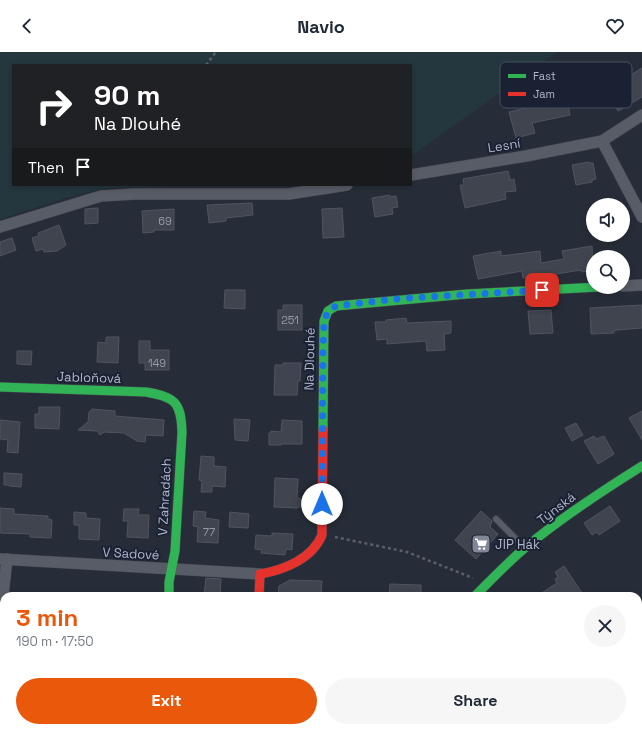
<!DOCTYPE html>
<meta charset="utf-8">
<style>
:root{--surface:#fff;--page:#f6f6f7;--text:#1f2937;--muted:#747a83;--accent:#ea580c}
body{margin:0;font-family:"Space Grotesk",sans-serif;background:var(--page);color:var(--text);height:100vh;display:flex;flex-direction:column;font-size:15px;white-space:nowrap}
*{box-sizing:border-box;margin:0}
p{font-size:13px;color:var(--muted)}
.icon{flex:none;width:22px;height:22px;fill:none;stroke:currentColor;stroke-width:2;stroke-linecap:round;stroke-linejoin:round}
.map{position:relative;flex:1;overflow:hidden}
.side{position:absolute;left:0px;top:540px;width:642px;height:140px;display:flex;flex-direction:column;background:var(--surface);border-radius:12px 12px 0 0;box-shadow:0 2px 6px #0003}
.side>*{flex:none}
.top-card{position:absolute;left:12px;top:12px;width:400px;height:122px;border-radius:0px;box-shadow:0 2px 6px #0003;background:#202124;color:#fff;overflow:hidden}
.tools{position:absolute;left:586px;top:146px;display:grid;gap:8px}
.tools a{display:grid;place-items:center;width:44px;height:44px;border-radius:50%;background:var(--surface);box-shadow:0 2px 6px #0003;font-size:20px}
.pin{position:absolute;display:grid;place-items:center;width:34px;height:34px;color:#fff;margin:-17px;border-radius:8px;box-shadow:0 2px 6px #0006}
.me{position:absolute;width:44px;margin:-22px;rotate:0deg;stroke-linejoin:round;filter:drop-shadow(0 0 3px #0008)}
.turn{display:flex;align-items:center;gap:14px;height:84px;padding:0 16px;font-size:18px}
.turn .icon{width:52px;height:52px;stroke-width:2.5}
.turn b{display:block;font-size:28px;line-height:34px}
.then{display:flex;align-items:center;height:38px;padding:0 16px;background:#0003;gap:8px;font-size:15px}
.round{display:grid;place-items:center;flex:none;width:42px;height:42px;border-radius:21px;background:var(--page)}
.summary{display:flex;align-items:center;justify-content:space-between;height:68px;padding:0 16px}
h1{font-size:24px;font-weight:800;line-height:30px;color:var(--accent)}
.action{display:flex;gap:8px;margin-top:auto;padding:8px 16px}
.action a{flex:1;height:46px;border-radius:24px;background:var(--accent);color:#fff;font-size:16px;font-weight:800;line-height:46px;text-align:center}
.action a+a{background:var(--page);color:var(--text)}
header{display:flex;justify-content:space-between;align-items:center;height:52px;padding:0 16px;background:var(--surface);font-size:18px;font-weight:800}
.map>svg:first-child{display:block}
</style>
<header><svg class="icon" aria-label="back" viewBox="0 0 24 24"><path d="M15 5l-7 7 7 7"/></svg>Navio<svg class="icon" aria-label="heart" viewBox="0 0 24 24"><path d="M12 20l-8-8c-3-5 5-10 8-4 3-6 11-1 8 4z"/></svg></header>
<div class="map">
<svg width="642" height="680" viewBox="0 0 642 680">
<rect width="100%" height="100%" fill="#272d38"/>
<path fill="#24373e" d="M 0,0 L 557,0 L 411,104 L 411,13 L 13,13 L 13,133 L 206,133 L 108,136 L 78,142 L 0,167 Z"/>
<g fill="#3f444e" stroke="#4f5460">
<path d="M 642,16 L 642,45 L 618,59 L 608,42 L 610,41 L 607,38 Z"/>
<path d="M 565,39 L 570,63 L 532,71 L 535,81 L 516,86 L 509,60 L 546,51 L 545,43 Z"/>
<path d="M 589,110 L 589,111 L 593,111 L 596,127 L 592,128 L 592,130 L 576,133 L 572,113 Z"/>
<path d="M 508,119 L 510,128 L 514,127 L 516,139 L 505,140 L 506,147 L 465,156 L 460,133 L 464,133 L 463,127 Z"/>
<path d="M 390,143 L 390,145 L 396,144 L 398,155 L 392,156 L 393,162 L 375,165 L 372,146 Z"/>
<path d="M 252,151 L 253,163 L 226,166 L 226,169 L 209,171 L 207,153 Z"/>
<path d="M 98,156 L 98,171 L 85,172 L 85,157 Z"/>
<path d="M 342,156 L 344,185 L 323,186 L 322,157 Z"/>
<path d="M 174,157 L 174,178 L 154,178 L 154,180 L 143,181 L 142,159 Z"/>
<path d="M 59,173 L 66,193 L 57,199 L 44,200 L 43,197 L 36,199 L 32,186 L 39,184 L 38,181 Z"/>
<path d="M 12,186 L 16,198 L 0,204 L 0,190 Z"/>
<path d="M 592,194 L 593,218 L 582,220 L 581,218 L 544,224 L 543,223 L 523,226 L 522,219 L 478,227 L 473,204 L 501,199 L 501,204 L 540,199 L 541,211 L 564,207 L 562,199 Z"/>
<path d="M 225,238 L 245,238 L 245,257 L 224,256 Z"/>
<path d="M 283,253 L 302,253 L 302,278 L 278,278 L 278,258 L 283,258 Z"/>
<path d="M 642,253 L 642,276 L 617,278 L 614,279 L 614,281 L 591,282 L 590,256 Z"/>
<path d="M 551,258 L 553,281 L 530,282 L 528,259 Z"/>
<path d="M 406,266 L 407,271 L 451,269 L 451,281 L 444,282 L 445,298 L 427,299 L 426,289 L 387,292 L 387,287 L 377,288 L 375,270 L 386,270 L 386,268 Z"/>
<path d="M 106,285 L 119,285 L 118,311 L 97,310 L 98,290 L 106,291 Z"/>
<path d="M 139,289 L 150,289 L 150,298 L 169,298 L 169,318 L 145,318 L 145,311 L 139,311 Z"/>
<path d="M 17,299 L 32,299 L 31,313 L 17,312 Z"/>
<path d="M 283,311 L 301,311 L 300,329 L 298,329 L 297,343 L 274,343 L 275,313 L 283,313 Z"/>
<path d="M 39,355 L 60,355 L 59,377 L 35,376 L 35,362 L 39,362 Z"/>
<path d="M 92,357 L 115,359 L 115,364 L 164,368 L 163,384 L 146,383 L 145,390 L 137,389 L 124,381 L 104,380 L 100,383 L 97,379 L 78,378 L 88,370 L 89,360 Z"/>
<path d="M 642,359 L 642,388 L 629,366 Z"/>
<path d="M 234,367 L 250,368 L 248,389 L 235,388 Z"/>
<path d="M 0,368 L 20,370 L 18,401 L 7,400 L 8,388 L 0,387 Z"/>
<path d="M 282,368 L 302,369 L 302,392 L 281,392 L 281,393 L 269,393 L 269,381 L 271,381 L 271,379 L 281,380 Z"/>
<path d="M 576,371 L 583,383 L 572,389 L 565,376 Z"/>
<path d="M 594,384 L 596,387 L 604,384 L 614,402 L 598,412 L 584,389 Z"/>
<path d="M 201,404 L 214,405 L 214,414 L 226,415 L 225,435 L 212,434 L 212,440 L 201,440 L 202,429 L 199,428 Z"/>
<path d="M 4,421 L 22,422 L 21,435 L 9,434 L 9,433 L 4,433 Z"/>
<path d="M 275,426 L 298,427 L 297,445 L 307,451 L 297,456 L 274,455 Z"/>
<path d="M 610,454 L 620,469 L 599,483 L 597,480 L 592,483 L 584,471 Z"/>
<path d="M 0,456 L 14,457 L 14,462 L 48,464 L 48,467 L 52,468 L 51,486 L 30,485 L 30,482 L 0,481 Z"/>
<path d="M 124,457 L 139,457 L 138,463 L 149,463 L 148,486 L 127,485 L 128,469 L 123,469 Z"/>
<path d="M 194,459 L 206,460 L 205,466 L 219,468 L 218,491 L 197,490 L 198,475 L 193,474 Z"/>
<path d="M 481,459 L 492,469 L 490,475 L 498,482 L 476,507 L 455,488 Z"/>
<path d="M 74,460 L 86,461 L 86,466 L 100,467 L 99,488 L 79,487 L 79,473 L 74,473 Z"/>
<path d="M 230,460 L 249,462 L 248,476 L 229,475 Z"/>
<path d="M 272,481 L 293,482 L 292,498 L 286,497 L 285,503 L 261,501 L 262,498 L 255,497 L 256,483 L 272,484 Z"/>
<path d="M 564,514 L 584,544 L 537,544 L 557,531 L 555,527 L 558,525 L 555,520 Z"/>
<path d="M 206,526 L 221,527 L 220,544 L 204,543 Z"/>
<path d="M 290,528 L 322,529 L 321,544 L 278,544 L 279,534 Z"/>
<path d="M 390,532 L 421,533 L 421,544 L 389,544 Z"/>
</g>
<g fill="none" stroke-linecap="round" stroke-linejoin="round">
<defs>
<path id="lane" d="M 496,467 L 525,496"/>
<g id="street">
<path d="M 602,89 L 642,165"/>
<path d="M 411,123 L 526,104 L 602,89 L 642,63"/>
<path d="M 0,175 L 101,144 L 135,142 L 289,142 L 347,133"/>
<path d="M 623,234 L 642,233"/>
<path d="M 0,507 L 260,522"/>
<path d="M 0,571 L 7,507"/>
<path d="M 166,680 L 166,676"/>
</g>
<g id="fast">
<path d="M 0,335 L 146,340 C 175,345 181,350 182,380 L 175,499 L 169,530 L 169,544"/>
<path d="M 323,378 L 324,269 L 328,259 L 336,254 L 467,242 L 599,235"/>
<path d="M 475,544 C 492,527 508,510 526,495 C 562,465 602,439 642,414"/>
<path d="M 352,680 L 356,676"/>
</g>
<path id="jam" d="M 259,544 L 260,522 C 284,518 312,507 322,483 L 323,378"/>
</defs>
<use href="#lane" stroke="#444851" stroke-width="7"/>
<use href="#street" stroke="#444851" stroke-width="12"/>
<use href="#fast" stroke="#444851" stroke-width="10"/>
<use href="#jam" stroke="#444851" stroke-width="10"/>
<g stroke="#5a5f68" stroke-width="2.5" stroke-dasharray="3 3" stroke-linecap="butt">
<path d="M 206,13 L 216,0"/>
<path d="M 335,485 L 407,500 L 473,526"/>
</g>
<use href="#lane" stroke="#585c66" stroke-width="5.5"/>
<use href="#street" stroke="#585c66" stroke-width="11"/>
<use href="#fast" stroke="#30b455" stroke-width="9"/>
<use href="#jam" stroke="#e5322d" stroke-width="9"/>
</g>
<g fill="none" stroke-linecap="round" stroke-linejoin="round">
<path stroke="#1a73e8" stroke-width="7" stroke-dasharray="0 12.6" d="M 322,452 L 323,299 L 324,269 L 328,259 L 336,254 L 395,247 L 542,238"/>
</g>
<defs>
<symbol id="supermarket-square" viewBox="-11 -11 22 22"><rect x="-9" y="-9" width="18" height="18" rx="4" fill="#818797" stroke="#1a2133"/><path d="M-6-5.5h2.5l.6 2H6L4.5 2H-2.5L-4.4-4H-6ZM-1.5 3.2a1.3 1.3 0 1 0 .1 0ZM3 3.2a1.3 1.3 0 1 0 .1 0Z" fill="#fff"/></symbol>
</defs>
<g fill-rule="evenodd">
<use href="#supermarket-square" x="470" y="481" width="22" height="22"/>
</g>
<g text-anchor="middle" stroke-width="4" stroke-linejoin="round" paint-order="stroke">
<g font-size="11" fill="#949aab">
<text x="165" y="173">69</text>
<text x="290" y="272">251</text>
<text x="157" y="315">149</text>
<text x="209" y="484">77</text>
</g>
<g font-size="13" fill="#b1b7ca" stroke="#1a2133">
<text transform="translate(504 93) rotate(-9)" y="5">Lesní</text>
<text transform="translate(309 307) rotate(-89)" y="5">Na Dlouhé</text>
<text transform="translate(89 325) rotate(2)" y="5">Jabloňová</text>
<text transform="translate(164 445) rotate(-87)" y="5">V Zahradách</text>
<text transform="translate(556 456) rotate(-37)" y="5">Týnská</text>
<text transform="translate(131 501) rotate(3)" y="5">V Sadové</text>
</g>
<g font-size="13" fill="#b1b7ca" stroke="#1a2133" text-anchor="start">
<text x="495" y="497">JIP Hák</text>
</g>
</g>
<rect x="500" y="10" width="132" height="46" rx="6" fill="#1a2133" stroke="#474e60" stroke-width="1"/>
<rect x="508" y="22" width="18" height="4" fill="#30b455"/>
<rect x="508" y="40" width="18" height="4" fill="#e5322d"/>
<g font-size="11" fill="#b1b7ca">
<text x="533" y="28">Fast</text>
<text x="533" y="46">Jam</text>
</g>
</svg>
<div class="tools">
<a><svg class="icon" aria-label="sound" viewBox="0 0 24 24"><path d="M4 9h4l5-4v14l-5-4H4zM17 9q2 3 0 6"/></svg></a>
<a><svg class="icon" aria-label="search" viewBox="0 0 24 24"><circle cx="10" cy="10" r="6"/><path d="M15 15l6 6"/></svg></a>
</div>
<div class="pin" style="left:542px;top:238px;background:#d93025"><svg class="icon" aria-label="arrive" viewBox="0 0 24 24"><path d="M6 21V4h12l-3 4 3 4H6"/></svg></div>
<svg class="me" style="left:322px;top:452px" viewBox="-20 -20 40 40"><circle r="19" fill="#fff"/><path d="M0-13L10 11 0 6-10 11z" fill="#1a73e8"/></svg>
<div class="top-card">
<div class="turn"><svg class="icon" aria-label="right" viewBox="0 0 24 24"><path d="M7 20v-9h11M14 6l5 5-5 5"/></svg><div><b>90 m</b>Na Dlouhé</div></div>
<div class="then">Then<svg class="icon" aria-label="arrive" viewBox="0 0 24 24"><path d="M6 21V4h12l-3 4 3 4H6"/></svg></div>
</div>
<section class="side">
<div class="summary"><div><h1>3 min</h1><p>190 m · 17:50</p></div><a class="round"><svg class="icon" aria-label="close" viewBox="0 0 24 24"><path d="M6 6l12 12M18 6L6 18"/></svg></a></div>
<div class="action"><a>Exit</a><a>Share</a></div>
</section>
</div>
